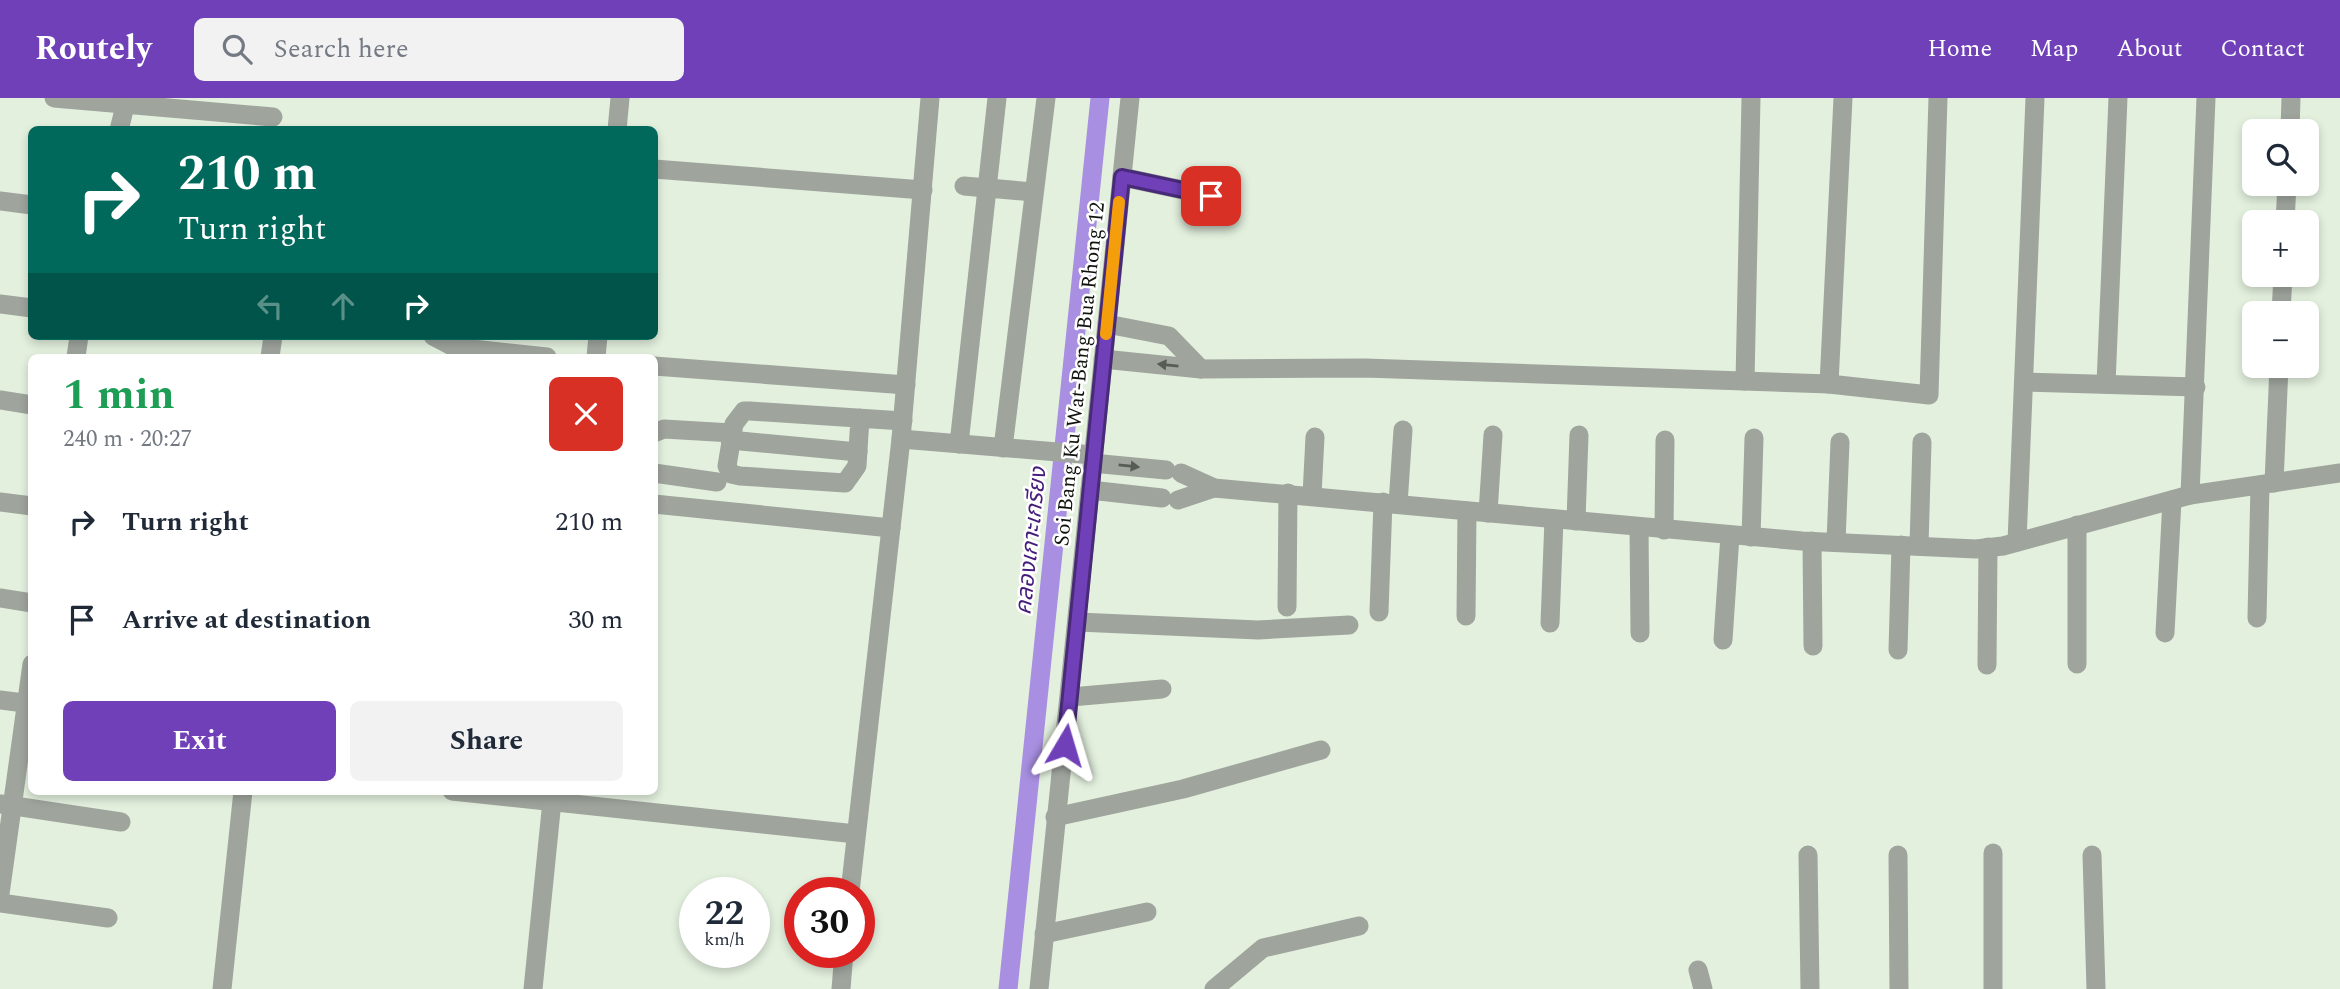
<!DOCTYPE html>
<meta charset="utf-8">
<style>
:root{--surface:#fff;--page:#f2f2f3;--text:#1f2937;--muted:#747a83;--accent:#6f40b8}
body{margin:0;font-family:Spectral,"Noto Sans Thai",serif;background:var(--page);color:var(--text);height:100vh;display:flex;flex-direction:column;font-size:26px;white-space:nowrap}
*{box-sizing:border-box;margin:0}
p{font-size:23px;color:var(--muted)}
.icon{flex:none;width:38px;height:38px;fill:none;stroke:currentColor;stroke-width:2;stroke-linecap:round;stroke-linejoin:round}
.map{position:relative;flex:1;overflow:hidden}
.drawer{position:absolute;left:28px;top:256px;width:630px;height:441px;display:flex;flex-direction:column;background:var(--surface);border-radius:10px;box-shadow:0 4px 10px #0003}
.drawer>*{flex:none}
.guide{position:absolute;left:28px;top:28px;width:630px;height:214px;border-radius:10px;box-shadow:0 4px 10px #0003;background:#00695c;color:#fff;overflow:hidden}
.buttons{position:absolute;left:2242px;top:21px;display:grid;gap:14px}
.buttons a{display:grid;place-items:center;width:77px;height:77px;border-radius:10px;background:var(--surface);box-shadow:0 4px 10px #0003;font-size:35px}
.speed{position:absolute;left:679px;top:779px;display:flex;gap:14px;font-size:35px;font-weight:700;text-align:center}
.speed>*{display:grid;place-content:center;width:91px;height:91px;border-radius:50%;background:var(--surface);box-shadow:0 4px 10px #0003;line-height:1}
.speed small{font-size:18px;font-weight:400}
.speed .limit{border:10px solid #d22;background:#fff;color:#111}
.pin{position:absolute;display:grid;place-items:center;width:60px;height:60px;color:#fff;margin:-30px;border-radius:14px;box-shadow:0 4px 10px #0006}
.me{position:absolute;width:77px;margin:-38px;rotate:7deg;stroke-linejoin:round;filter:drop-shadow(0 0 5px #0008)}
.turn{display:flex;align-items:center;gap:24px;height:147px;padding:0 35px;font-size:32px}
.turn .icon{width:91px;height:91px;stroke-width:2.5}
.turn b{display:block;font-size:49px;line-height:60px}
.lanes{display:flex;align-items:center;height:66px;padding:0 35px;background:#0003;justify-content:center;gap:35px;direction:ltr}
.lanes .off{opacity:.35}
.round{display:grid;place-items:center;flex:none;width:74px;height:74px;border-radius:10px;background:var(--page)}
.headline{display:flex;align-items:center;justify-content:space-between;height:119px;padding:0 35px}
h1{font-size:42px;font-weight:700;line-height:52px;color:#1e9e55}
.button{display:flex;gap:14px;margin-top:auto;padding:14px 35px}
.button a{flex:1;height:80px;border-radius:10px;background:var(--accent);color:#fff;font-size:28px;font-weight:700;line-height:80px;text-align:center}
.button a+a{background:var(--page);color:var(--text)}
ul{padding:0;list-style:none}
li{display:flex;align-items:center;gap:21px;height:98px;padding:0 35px}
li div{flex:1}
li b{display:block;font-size:26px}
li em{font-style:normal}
header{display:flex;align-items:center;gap:42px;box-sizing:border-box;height:98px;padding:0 35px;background:var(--accent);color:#fff}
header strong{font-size:33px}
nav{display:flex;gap:38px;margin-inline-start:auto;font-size:24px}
.search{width:490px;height:63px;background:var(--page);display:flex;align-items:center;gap:18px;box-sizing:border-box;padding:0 24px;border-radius:10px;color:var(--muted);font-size:26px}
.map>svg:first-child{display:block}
</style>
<header>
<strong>Routely</strong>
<div class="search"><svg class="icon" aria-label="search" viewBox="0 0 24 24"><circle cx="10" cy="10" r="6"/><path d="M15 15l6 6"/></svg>Search here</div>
<nav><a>Home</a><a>Map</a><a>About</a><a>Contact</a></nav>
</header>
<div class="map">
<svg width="2340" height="891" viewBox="0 0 2340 891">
<rect width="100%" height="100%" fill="#e3f0de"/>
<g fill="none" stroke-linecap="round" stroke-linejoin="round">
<path stroke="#a88fe1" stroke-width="19" d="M 1008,891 L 1100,0"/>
<g stroke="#9fa49d" stroke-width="19">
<path d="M 54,0 L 273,19"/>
<path d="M 119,32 L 127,0"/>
<path d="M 617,32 L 620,0"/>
<path d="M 2290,33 L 2291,0"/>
<path d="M 654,71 L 923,92"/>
<path d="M 1122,79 L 1211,98"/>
<path d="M 964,88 L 1034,94"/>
<path d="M 0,103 L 32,107"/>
<path d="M 2285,124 L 2287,86"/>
<path d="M 0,206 L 32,210"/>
<path d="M 2281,215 L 2283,177"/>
<path d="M 433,238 L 454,249 L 547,259"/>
<path d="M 76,259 L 79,238"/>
<path d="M 270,259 L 273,238"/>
<path d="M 596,259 L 598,238"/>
<path d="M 1103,261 L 1201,271 L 1169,238 L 1107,226"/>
<path d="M 654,268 L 906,287"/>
<path d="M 1201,271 L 1365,270 L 1829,286 L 1929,297 L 1938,0"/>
<path d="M 1745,283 L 1751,0"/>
<path d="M 2025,284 L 2196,289"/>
<path d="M 1829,286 L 1843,0"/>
<path d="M 2106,286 L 2118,0"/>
<path d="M 0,302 L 32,307"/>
<path d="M 860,320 L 857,368 L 845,385 L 740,378 L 731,376 L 727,368 L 734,326 L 744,313 L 750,313 L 903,323"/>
<path d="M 654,335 L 664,331 L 732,335"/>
<path d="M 901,341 L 1093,357"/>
<path d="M 730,342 L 858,354"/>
<path d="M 959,346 L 997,0"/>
<path d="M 1003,350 L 1046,0"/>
<path d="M 1092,365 L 1166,372"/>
<path d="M 654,375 L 717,384"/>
<path d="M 1181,375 L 1214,390 L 1802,443 L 1976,451 L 2003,448 L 2190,397 L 2340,375"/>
<path d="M 2274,385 L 2279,268"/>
<path d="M 1090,392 L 1162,400"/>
<path d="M 1312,397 L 1315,339"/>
<path d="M 2190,397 L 2206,0"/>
<path d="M 1178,402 L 1214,390"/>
<path d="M 0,404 L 32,408"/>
<path d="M 654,406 L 891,430"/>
<path d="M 1398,406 L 1403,332"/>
<path d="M 1488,415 L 1493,337"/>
<path d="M 1576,423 L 1579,337"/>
<path d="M 1639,429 L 1640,535"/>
<path d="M 1664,432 L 1665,342"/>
<path d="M 1751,439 L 1754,340"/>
<path d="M 1812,443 L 1813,548"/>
<path d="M 1836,444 L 1840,344"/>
<path d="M 2017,444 L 2035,0"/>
<path d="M 1919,448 L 1922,344"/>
<path d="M 0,500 L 32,505"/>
<path d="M 1287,509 L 1288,395"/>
<path d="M 1379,514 L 1383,404"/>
<path d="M 1466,518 L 1467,413"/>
<path d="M 2257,520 L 2260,387"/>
<path d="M 1078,524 L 1258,532 L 1349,527"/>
<path d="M 1550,525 L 1554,421"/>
<path d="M 2165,535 L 2172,402"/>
<path d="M 1723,542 L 1730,437"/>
<path d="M 1898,552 L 1901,447"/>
<path d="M 2077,566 L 2077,427"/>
<path d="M 1987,567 L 1988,449"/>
<path d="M 1071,599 L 1162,591"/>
<path d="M 0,602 L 32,606"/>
<path d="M 452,693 L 856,736"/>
<path d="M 1,706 L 121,724"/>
<path d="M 1055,719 L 1183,691 L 1321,652"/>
<path d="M 1808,757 L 1810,891"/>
<path d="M 1898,757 L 1899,891"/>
<path d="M 2092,757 L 2096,891"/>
<path d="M 850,794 L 901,341 L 930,0"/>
<path d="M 0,796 L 32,566"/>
<path d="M 0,805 L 108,820"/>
<path d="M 1044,836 L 1147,814"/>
<path d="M 1698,872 L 1703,891"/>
<path d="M 222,891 L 243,693"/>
<path d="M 533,891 L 553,693"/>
<path d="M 841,891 L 844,854"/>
<path d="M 1039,891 L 1130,0"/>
<path d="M 1214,891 L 1263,850 L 1359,828"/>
<path d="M 1993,891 L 1993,755"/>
</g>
</g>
<defs><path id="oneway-solid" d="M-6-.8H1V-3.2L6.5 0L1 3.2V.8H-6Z" transform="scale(1.75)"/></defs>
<g fill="#575c55">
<use href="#oneway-solid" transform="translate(1168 267) rotate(-174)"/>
<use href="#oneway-solid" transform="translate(1129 368) rotate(6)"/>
</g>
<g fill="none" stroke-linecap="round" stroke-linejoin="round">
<defs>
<path id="route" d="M 1065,647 L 1122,79 L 1211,98"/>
</defs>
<use href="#route" stroke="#482a78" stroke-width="18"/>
<use href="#route" stroke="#6f40b8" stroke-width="12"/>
<path stroke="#f59e0b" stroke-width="12" d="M 1106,236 L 1119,104"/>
</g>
<g text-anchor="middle" stroke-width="5" stroke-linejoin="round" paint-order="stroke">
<g font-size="21" fill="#0f130d" stroke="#fff">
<text transform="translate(1079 276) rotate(-84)" y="7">Soi Bang Ku Wat-Bang Bua Rhong 12</text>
</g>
<g font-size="23" font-style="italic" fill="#451c7b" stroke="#fff">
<text transform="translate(1030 443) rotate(-84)" y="8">คลองเกาะเกรียง</text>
</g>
</g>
</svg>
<div class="buttons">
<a><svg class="icon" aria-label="search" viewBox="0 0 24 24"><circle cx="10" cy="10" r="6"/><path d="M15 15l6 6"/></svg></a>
<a>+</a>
<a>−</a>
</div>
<div class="speed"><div>22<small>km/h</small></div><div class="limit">30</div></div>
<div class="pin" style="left:1211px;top:98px;background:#d93025"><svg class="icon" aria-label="arrive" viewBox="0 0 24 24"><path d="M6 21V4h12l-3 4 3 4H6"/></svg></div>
<svg class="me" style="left:1065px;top:647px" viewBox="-20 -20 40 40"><path d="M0-17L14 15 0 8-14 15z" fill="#6f40b8" stroke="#fff" stroke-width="4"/></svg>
<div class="guide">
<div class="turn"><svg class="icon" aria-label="right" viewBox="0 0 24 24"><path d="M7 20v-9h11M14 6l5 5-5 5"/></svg><div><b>210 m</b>Turn right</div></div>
<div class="lanes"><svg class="icon off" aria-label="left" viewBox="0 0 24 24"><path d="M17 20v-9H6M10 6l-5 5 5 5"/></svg><svg class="icon off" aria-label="ahead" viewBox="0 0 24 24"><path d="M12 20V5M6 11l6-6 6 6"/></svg><svg class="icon" aria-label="right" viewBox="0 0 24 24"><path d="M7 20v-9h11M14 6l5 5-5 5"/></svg></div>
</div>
<section class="drawer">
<div class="headline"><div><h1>1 min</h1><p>240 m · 20:27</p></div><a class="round" style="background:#d93025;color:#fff"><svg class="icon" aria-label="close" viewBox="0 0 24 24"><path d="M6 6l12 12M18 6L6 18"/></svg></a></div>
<ul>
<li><svg class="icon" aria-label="right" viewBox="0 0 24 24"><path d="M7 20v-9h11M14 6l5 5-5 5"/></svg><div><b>Turn right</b></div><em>210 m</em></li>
<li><svg class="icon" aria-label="arrive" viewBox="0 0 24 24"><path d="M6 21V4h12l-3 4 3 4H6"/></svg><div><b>Arrive at destination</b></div><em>30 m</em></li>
</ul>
<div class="button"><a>Exit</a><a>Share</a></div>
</section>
</div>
